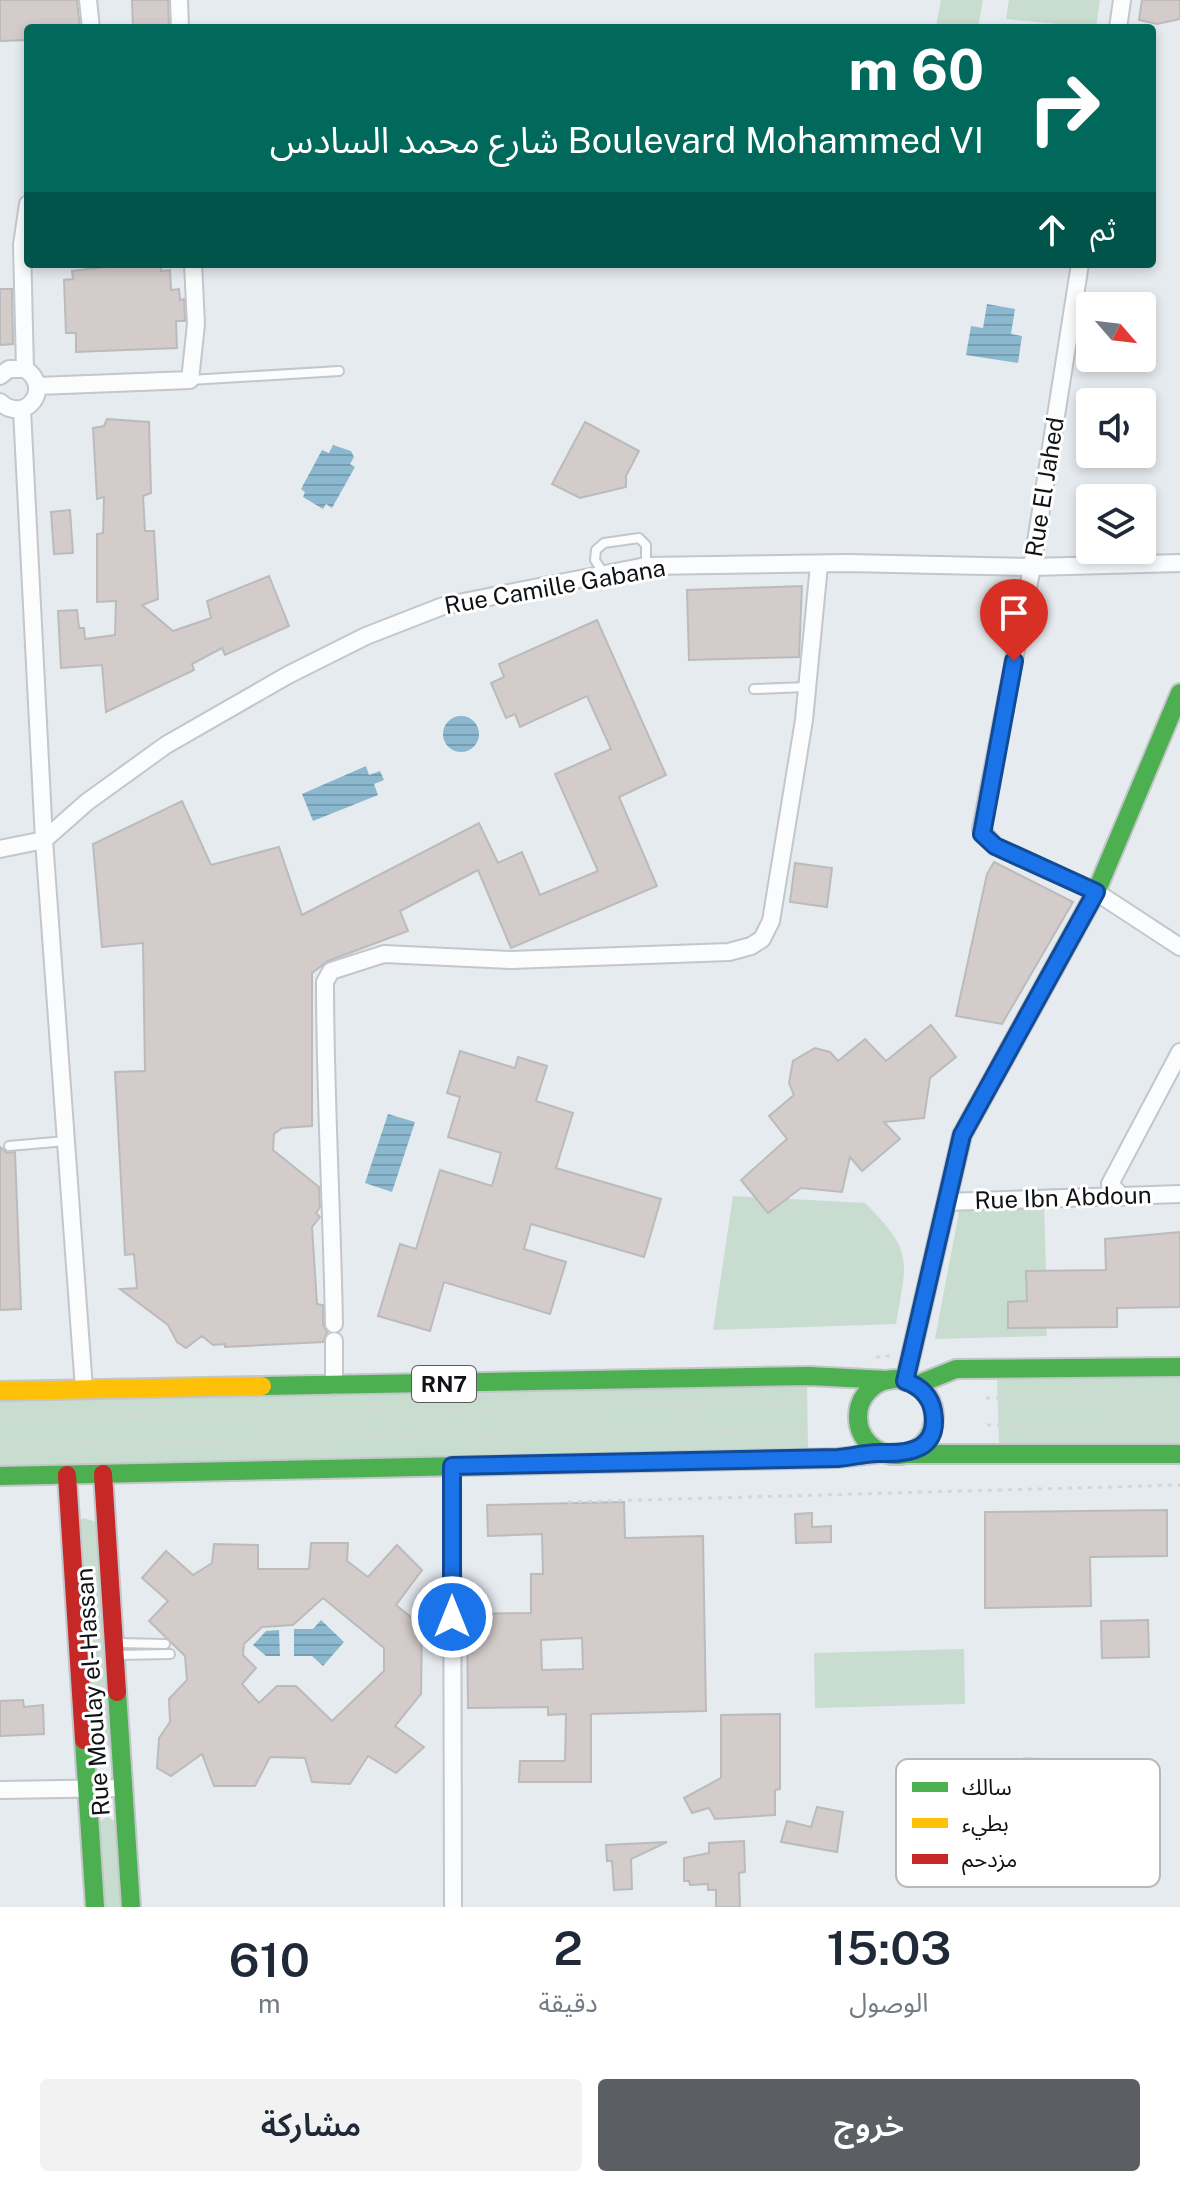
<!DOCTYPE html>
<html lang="ar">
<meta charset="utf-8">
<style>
:root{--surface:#fff;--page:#f2f2f3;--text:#1f2937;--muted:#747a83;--accent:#5b5e62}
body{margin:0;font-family:"Public Sans","Noto Sans Arabic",sans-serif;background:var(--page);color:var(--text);direction:rtl;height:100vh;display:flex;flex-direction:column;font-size:30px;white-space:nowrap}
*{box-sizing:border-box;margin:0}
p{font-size:26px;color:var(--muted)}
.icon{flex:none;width:44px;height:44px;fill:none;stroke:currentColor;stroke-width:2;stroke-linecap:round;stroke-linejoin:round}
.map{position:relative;height:1907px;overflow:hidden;direction:ltr}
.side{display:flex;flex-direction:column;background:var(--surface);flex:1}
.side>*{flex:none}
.banner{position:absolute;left:24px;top:24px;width:1132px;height:244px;border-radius:8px;box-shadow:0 4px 12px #0003;direction:rtl;background:#00695c;color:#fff;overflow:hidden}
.needle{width:52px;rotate:118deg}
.buttons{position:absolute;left:1076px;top:292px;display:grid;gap:16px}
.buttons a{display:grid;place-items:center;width:80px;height:80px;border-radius:8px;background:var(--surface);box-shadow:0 4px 12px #0003;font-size:40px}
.pin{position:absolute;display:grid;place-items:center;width:68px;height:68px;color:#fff;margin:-82px -34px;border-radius:50% 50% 50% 0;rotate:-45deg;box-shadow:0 0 8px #0007}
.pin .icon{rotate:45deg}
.me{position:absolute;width:88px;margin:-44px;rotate:0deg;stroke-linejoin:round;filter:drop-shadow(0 0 6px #0008)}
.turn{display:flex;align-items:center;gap:28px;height:168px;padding:0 40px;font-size:36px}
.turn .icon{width:104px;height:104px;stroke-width:2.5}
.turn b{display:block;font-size:56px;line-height:68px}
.then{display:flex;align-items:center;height:76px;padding:0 40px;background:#0003;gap:16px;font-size:30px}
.eta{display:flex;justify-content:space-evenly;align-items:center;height:136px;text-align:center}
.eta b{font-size:48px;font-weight:600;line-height:56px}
.button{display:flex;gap:16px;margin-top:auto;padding:16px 40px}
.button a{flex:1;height:92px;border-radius:8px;background:var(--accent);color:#fff;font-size:32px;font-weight:600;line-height:92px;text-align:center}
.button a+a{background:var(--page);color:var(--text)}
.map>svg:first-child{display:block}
</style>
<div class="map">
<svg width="1180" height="1907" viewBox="0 0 1180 1907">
<defs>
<pattern id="water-rules" width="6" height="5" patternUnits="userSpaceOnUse" patternTransform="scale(2)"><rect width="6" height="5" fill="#8bb8ce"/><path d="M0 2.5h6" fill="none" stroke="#779db0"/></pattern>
</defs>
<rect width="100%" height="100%" fill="#e6ebf0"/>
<g fill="#c8dcd0">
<path d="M 941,0 L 983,0 L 978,28 L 936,27 Z"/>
<path d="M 1009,0 L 1100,0 L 1096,28 L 1006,19 Z"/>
<path d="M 733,1196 L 865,1203 C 914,1252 907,1259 896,1324 L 713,1330 Z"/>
<path d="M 1044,1203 L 1046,1271 L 1026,1271 L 1027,1301 L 1008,1302 L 1008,1328 L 1046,1328 L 1047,1336 L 935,1339 L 959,1212 L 967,1206 Z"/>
<path d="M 1180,1375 L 1180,1443 L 999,1445 L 997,1377 Z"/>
<path d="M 807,1381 L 808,1450 L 0,1466 L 0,1398 Z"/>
<path d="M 84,1518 L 96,1522 L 110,1746 L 102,1752 L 91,1748 L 78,1521 Z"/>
<path d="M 964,1649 L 965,1704 L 815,1708 L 814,1653 Z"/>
<path d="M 1023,1757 L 1079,1760 L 1072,1863 L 1017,1859 Z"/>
<path d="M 107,1817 L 118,1823 L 122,1907 L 103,1907 L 98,1823 Z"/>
</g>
<g fill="url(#water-rules)">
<path d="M 987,304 L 1015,309 L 1011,334 L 1022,336 L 1018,363 L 966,355 L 971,326 L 983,328 Z"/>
<path d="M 333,445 L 351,451 L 354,457 L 350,464 L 355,467 L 332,508 L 326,504 L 323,509 L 303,497 L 305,492 L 301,489 L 322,450 L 329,453 Z"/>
<circle cx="461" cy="734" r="18"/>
<path d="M 366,766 L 369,775 L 380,771 L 384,780 L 374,784 L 378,795 L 313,821 L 302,794 Z"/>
<path d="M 388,1114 L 415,1122 L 392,1192 L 365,1183 Z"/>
<path d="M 321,1620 L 344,1642 L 323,1666 L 312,1656 L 294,1656 L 294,1629 L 313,1629 Z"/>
<path d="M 279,1630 L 280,1656 L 266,1656 L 253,1645 L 266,1631 Z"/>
</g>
<g fill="#d4cbcb" stroke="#bbbbbc" stroke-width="2" fill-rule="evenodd">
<path d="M 0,0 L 77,0 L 80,28 L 28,28 L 28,40 L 0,41 Z"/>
<path d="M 132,0 L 168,0 L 169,28 L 133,28 Z"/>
<path d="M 1142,0 L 1180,0 L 1180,19 L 1157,24 L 1139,20 Z"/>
<path d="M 133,264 L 161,264 L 161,271 L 170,270 L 171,290 L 179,289 L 180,300 L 184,299 L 185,321 L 176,321 L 177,348 L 76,352 L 76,333 L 66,333 L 64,280 L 73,279 L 72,271 Z"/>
<path d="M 0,289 L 12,289 L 13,344 L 0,345 Z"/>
<path d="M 107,419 L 149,422 L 151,493 L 143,496 L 145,531 L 154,531 L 158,599 L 142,605 L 173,631 L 211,618 L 207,601 L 269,576 L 289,626 L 225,655 L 222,648 L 192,664 L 194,670 L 106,712 L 102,665 L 61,668 L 58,611 L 77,610 L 79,628 L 84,628 L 85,639 L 115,635 L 116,601 L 97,602 L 97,534 L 103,533 L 104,497 L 97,499 L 93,428 L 104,426 Z"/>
<path d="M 585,422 L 639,451 L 626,476 L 626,487 L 580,498 L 552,484 Z"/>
<path d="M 70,510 L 73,553 L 54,554 L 51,512 Z"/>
<path d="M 802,586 L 799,657 L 689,660 L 687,590 Z"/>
<path d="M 597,620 L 666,775 L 619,797 L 657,886 L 511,948 L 478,870 L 400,911 L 408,931 L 328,961 L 312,973 L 312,1126 L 282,1128 L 274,1134 L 273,1150 L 319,1187 L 320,1207 L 316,1213 L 320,1217 L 312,1227 L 317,1304 L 323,1305 L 323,1325 L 327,1332 L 323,1342 L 225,1347 L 225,1344 L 213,1345 L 202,1336 L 186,1348 L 177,1342 L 168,1325 L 120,1289 L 137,1288 L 134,1254 L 125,1255 L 115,1072 L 145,1071 L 143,943 L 102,947 L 93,844 L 182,801 L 211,865 L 279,847 L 302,915 L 479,823 L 498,863 L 522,852 L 540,895 L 598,871 L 555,774 L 611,749 L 587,696 L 520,727 L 515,714 L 506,718 L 491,683 L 504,677 L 499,664 Z"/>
<path d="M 994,862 L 1073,902 L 1002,1024 L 956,1016 L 987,874 Z"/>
<path d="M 795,863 L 832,868 L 827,907 L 790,902 Z"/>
<path d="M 931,1025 L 956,1057 L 930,1078 L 924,1118 L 884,1122 L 900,1139 L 862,1171 L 850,1157 L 842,1192 L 801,1188 L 768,1213 L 741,1180 L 787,1139 L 769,1116 L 794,1095 L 789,1083 L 793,1061 L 815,1048 L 830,1052 L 838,1061 L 865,1039 L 886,1061 Z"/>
<path d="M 460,1051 L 515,1068 L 518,1057 L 547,1066 L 536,1101 L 573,1113 L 556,1168 L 661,1199 L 644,1257 L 531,1224 L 524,1249 L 566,1262 L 550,1314 L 444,1282 L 430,1331 L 378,1316 L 400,1244 L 416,1249 L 440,1170 L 492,1186 L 501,1153 L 448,1137 L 460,1097 L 447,1093 Z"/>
<path d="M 0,1147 L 7,1153 L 15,1152 L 21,1309 L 0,1310 Z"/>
<path d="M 1180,1232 L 1180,1307 L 1117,1308 L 1117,1327 L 1008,1328 L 1008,1302 L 1027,1301 L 1026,1271 L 1106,1270 L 1105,1239 Z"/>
<path d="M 624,1502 L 625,1538 L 703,1536 L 706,1711 L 591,1714 L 591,1782 L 519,1782 L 520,1761 L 565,1761 L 566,1714 L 548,1715 L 548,1707 L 468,1708 L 467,1614 L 531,1613 L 531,1574 L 543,1574 L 542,1534 L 488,1536 L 487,1505 ZM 582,1638 L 583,1669 L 542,1670 L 541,1640 Z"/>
<path d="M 1167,1510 L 1167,1556 L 1090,1557 L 1091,1606 L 985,1608 L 985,1512 Z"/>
<path d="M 812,1513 L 812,1527 L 831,1526 L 831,1542 L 796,1543 L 795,1514 Z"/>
<path d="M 311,1543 L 348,1543 L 347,1561 L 368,1577 L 397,1545 L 422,1570 L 396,1605 L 422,1626 L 421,1694 L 395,1726 L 424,1747 L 396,1773 L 368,1756 L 350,1784 L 312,1782 L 305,1758 L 270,1757 L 255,1786 L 214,1786 L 202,1754 L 171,1776 L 157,1768 L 159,1738 L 170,1722 L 169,1699 L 187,1680 L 185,1656 L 149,1621 L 168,1601 L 142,1578 L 166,1551 L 193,1575 L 212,1563 L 214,1544 L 258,1545 L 258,1569 L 309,1569 ZM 323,1598 L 384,1648 L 384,1671 L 332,1721 L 296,1686 L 277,1686 L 259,1703 L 242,1684 L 256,1668 L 243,1655 L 244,1644 L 262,1627 L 293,1625 Z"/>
<path d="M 1148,1620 L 1149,1657 L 1102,1658 L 1101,1621 Z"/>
<path d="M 23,1700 L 24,1707 L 43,1705 L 44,1734 L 0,1736 L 0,1701 Z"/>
<path d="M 780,1714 L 780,1789 L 775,1790 L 775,1815 L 715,1819 L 709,1808 L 692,1813 L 684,1798 L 721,1778 L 721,1715 Z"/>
<path d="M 817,1807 L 843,1812 L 837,1852 L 781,1842 L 787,1821 L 811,1827 Z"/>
<path d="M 744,1841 L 745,1872 L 739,1873 L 740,1907 L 716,1907 L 716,1890 L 708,1890 L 708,1884 L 690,1885 L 689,1881 L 684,1881 L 684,1858 L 709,1853 L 709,1843 Z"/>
<path d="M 667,1842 L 631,1859 L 632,1889 L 614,1890 L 612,1861 L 607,1861 L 606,1845 Z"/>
</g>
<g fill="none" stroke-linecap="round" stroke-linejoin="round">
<defs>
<g id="lane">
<path d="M 190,380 L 339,371"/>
<path d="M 605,576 L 595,560 L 596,550 L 604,543 L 639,538 L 646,545 L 646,565"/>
<path d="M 754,689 L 808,687"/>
<path d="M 9,1146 L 66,1141"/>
<path d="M 118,1643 L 165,1644"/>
<path d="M 119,1655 L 170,1654"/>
</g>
<g id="street">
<path d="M 88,0 L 91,28"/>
<path d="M 179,0 L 180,28"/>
<path d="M 1118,28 L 1122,0"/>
<path d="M 1080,264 L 1032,567 L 981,829 L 995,846 L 1096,892 L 1180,947"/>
<path d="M 25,369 L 22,245 L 28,204"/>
<path d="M 0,376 L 9,369 L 25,369 C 54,388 25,425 0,402"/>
<path d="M 38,386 L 190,380 L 196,324 L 193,264"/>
<path d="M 22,410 L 44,840 L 84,1389"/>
<path d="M 0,849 L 44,840 L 87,802 L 166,745 L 288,675 L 366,636 L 443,606 L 646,566 L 848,563 L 1032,567 L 1180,563"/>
<path d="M 1122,1197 L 1110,1184 L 1180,1052"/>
<path d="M 947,1202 L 1180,1194"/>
<path d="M 334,1324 C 332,1210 325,1096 325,982 L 331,971 L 384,954 L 511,960 L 729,952 L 751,946 L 762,939 L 771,921 L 804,720 L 819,565"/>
<path d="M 334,1341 L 334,1386"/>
<path d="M 452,1466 L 453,1907"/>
<path d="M 0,1790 L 124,1788"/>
</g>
<g id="fast">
<circle cx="896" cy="1417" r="38"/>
<path d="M 905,1381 L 962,1135 L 1096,892 L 1180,693"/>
<path d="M 916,1385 L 956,1369 L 1180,1367"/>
<path d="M 262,1386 L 809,1376 L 888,1380"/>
<path d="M 907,1454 L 1180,1454"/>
<path d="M 0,1476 L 838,1458 L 882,1453"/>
<path d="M 117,1692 L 131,1907"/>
<path d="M 84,1740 L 95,1907"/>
</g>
<path id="slow" d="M 0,1391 L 262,1386"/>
<g id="jam">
<path d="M 103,1474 L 117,1692"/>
<path d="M 67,1475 L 84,1740"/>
</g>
</defs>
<use href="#lane" stroke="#c3c6ca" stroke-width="12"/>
<use href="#street" stroke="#c3c6ca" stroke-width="20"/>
<use href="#fast" stroke="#c3c6ca" stroke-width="22"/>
<use href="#slow" stroke="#c3c6ca" stroke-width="22"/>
<use href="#jam" stroke="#c3c6ca" stroke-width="22"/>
<g stroke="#d5d7d7" stroke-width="3" stroke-dasharray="4 6" stroke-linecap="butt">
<path d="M 876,1357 L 892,1356"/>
<path d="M 687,1398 L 689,1439"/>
<path d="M 986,1398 L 1180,1396"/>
<path d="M 0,1418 L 809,1403"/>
<path d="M 987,1425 L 1180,1424"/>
<path d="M 0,1445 L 809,1430"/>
<path d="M 568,1502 L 1180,1485"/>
</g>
<use href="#lane" stroke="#fbfcfd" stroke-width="8"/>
<use href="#street" stroke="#fbfcfd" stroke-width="16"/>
<use href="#fast" stroke="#4caf50" stroke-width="18"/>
<use href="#slow" stroke="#ffc107" stroke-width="18"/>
<use href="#jam" stroke="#c62828" stroke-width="18"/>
</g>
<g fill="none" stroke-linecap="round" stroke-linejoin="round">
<defs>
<path id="route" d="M 452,1617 L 452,1466 L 838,1458 C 852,1457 868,1452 881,1453 C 909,1454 940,1450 933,1411 C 930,1395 919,1386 905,1381 L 962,1135 L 1096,892 L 995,846 L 982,834 L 1014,661"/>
</defs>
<use href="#route" stroke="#114b97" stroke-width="20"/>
<use href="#route" stroke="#1a73e8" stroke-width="14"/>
</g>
<g text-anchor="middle" stroke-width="6" stroke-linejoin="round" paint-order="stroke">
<rect fill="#fff" stroke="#58595b" stroke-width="2" x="412" y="1366" width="64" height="36" rx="6"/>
<g font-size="22" font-weight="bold" fill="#101215">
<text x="444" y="1392">RN7</text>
</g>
<g font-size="24" fill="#101215" stroke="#fff">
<text transform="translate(1045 487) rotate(-81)" y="8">Rue El Jahed</text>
<text transform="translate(555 587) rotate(-10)" y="8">Rue Camille Gabana</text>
<text transform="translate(1063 1198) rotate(-2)" y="8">Rue Ibn Abdoun</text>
<text transform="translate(93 1692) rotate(-94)" y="8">Rue Moulay el-Hassan</text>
</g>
</g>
<rect x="896" y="1759" width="264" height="128" rx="12" fill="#fff" stroke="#b7b8b9" stroke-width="2"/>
<rect x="912" y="1782" width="36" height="10" fill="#4caf50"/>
<rect x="912" y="1818" width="36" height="10" fill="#ffc107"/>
<rect x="912" y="1854" width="36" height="10" fill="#c62828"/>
<g font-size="22" fill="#101215">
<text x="962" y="1795">سالك</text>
<text x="962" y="1831">بطيء</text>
<text x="962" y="1867">مزدحم</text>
</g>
</svg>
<div class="buttons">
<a><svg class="needle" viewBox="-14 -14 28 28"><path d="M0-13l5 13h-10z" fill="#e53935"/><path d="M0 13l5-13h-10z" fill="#747a83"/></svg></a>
<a><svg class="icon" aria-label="sound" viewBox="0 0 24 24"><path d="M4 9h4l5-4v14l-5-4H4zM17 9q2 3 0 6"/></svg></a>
<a><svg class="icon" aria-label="layers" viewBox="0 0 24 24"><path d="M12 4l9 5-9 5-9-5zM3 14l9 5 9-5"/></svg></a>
</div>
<div class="pin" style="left:1014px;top:661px;background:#d93025"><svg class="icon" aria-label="arrive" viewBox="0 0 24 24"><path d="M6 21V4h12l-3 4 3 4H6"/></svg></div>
<svg class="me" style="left:452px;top:1617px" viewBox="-20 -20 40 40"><circle r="17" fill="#1a73e8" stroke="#fff" stroke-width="3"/><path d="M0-11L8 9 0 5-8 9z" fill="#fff"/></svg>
<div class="banner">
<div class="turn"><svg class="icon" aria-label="right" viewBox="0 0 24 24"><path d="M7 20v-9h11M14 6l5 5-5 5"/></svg><div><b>60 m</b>Boulevard Mohammed VI شارع محمد السادس</div></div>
<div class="then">ثم<svg class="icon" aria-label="ahead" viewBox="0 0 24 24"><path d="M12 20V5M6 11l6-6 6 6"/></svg></div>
</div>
</div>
<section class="side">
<div class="eta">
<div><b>15:03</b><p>الوصول</p></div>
<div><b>2</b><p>دقيقة</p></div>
<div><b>610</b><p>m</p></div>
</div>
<div class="button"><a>خروج</a><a>مشاركة</a></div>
</section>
